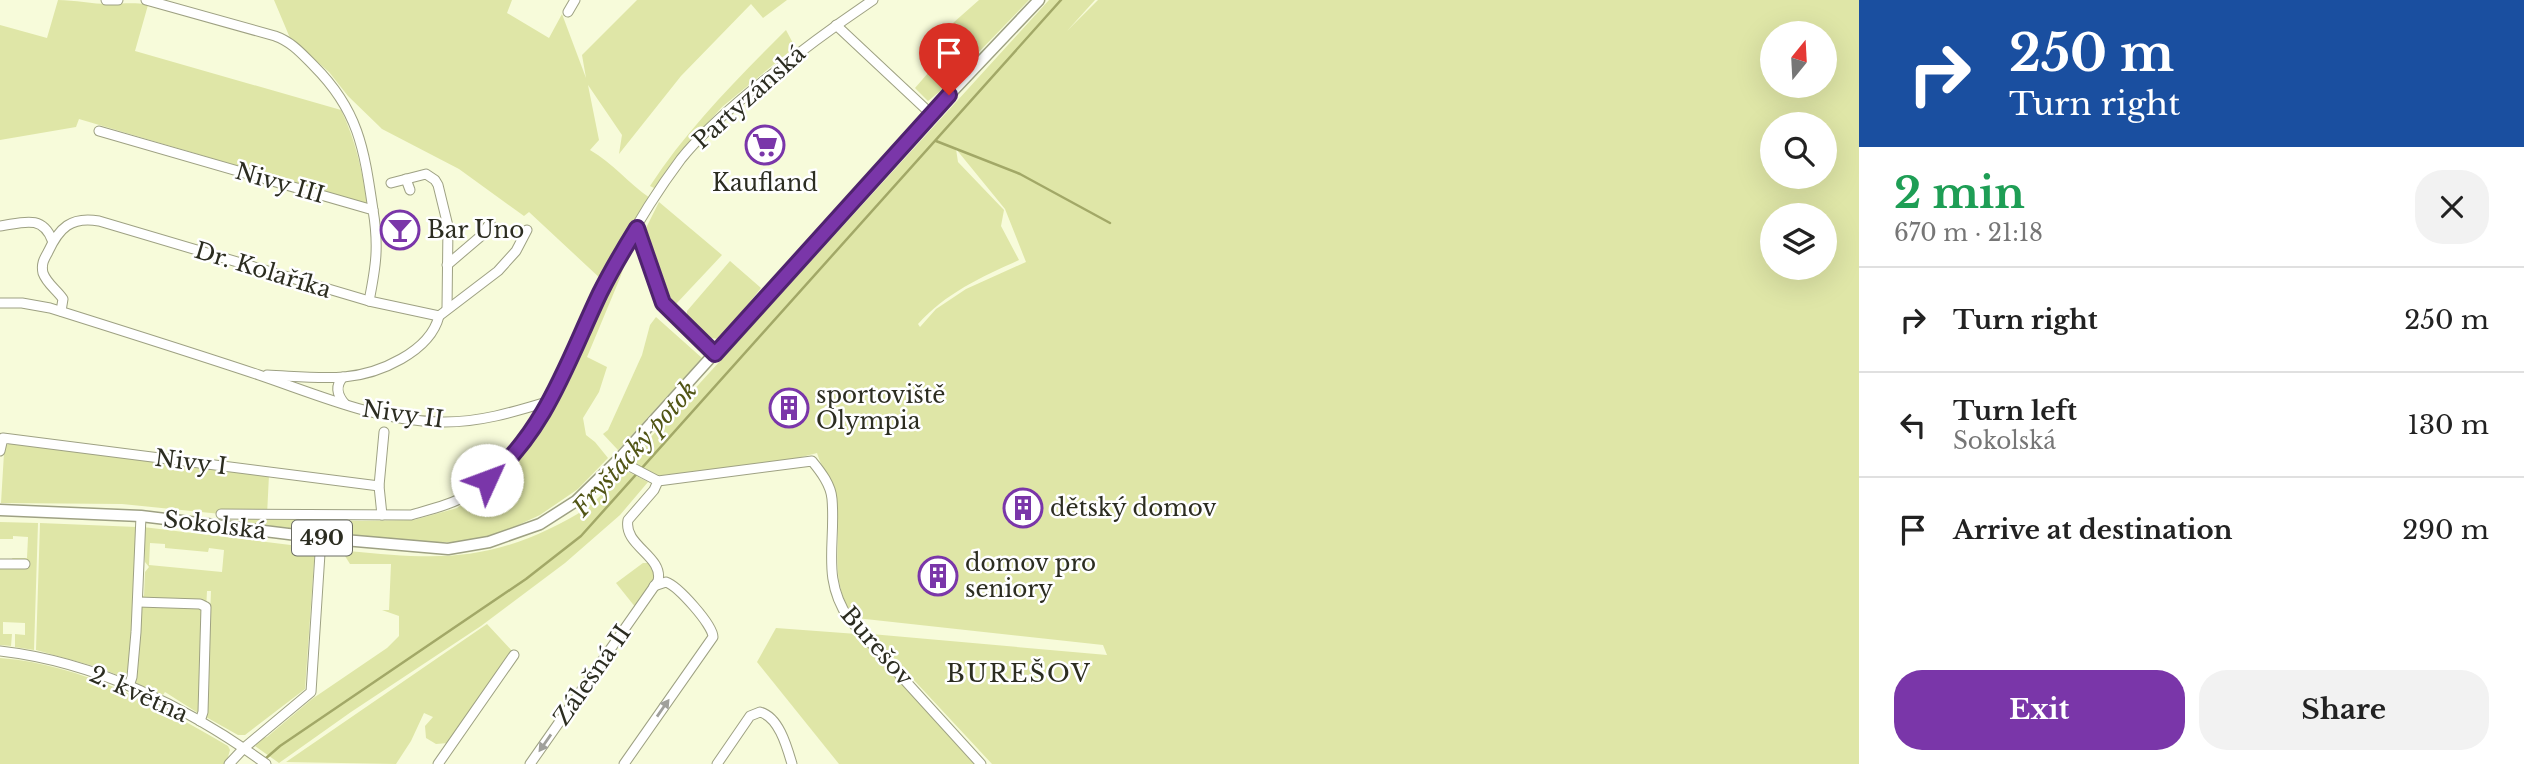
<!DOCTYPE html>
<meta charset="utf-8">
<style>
:root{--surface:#fff;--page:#f2f2f2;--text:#222;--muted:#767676;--line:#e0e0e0;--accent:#7a36a9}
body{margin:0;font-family:"Libre Baskerville",serif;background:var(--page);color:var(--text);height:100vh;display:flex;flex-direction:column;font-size:26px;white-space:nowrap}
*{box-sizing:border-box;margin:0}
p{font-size:23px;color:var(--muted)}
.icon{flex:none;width:38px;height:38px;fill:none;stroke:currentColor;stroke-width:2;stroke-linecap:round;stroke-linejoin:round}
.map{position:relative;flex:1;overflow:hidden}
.drawer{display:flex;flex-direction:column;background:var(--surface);width:665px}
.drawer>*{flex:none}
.top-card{background:#1a4fa0;color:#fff;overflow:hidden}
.needle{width:46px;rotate:18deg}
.fabs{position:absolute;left:1760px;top:21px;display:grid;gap:14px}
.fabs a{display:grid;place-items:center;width:77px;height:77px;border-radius:50%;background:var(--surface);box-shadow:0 7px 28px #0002;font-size:35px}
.pin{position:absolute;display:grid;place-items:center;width:60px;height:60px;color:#fff;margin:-72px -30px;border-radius:50% 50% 50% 0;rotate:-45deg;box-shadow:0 0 7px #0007}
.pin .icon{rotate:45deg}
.me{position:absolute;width:77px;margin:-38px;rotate:47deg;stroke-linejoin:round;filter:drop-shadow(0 0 5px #0008)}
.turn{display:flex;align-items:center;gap:24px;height:147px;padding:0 35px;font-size:32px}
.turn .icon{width:91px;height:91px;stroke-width:2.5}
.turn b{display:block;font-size:49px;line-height:60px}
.round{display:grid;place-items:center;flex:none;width:74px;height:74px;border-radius:28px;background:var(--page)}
.overview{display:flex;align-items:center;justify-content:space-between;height:119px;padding:0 35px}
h1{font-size:42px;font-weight:700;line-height:52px;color:#1e9e55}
.cta{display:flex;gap:14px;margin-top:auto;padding:14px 35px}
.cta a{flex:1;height:80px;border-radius:28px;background:var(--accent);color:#fff;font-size:28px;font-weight:700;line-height:80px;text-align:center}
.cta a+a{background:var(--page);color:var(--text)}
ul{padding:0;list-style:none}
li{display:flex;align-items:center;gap:21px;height:105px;padding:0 35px;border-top:2px solid var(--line)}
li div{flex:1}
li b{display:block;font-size:26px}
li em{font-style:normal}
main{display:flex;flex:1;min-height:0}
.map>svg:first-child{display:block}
</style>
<main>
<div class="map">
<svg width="1859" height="764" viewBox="0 0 1859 764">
<rect width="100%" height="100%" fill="#f7fbda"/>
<g fill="#dfe6a7" fill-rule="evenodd">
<path d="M 58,0 C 75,0 92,4 109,4 C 123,4 134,2 148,5 L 135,51 L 341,110 C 356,141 362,170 367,204 L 79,119 L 76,127 L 0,140 L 0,25 L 47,38 Z"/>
<path d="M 274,0 L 512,0 L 507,13 L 549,38 L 562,14 L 586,78 L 582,55 L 637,0 L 787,0 L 763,18 L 751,4 L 681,76 L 619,154 L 622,135 L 588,85 L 599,140 L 590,150 C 613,163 628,183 650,198 L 602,280 L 529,212 L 524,216 L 459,169 L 382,129 L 348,96 L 329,72 L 290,38 Z"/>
<path d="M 979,0 L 1029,0 L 944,88 L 928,101 L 915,88 L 963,33 L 953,23 Z"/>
<path d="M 1049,0 L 1095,0 L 1067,31 L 1098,0 L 1859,0 L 1859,764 L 992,764 L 871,634 L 1107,655 L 1103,645 L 856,618 C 827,585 842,543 837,503 C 835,486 822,470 817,453 L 779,463 L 654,476 L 628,462 ZM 1773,33 L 1825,33 L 1825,86 L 1773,86 ZM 1773,124 L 1825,124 L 1825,177 L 1773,177 ZM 956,149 L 1005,209 L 1026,262 L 966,289 L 936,309 L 920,327 L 918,324 C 946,293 981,277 1019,260 L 1001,226 L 1004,210 L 958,162 ZM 1773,215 L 1825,215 L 1825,268 L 1773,268 Z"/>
<path d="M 786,30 L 795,47 L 722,107 L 674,160 L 654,188 L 650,186 C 688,128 737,79 786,30 Z"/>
<path d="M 659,202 L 722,255 L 676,304 L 671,300 L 646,228 Z"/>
<path d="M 730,261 L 761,288 L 721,338 C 706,342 697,326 687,317 L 687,311 Z"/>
<path d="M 620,265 L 624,266 L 620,278 L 587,357 L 607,367 L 599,392 L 583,418 L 586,435 L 595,442 L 608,458 L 578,489 L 540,515 L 501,533 L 462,542 L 424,542 L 242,523 L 241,519 L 362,521 L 414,520 L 457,508 L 505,474 L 531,444 L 570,380 L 577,358 Z"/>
<path d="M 656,317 L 702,358 L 618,450 L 603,434 L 608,430 L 642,355 L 650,325 Z"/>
<path d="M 12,443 L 269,475 L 267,515 L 221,514 L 122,504 L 1,503 L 4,453 L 6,445 Z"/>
<path d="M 623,469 L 648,482 L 620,515 L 565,563 L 481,626 L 351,712 L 279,763 L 255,746 L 259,739 L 267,737 L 312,699 L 387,648 L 399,636 L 399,616 L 382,610 L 389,610 L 391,564 L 350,564 L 345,556 L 348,551 C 425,558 476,564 549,529 C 565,521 580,514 594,502 C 605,492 614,480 623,469 Z"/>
<path d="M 0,522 L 38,523 L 34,650 L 15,647 L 15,634 L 25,635 L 25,623 L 3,622 L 3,634 L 12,634 L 11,646 L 0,645 L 0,566 L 13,560 L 12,558 L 27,558 L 28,537 L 13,536 L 13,539 L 0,539 Z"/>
<path d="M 40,523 L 137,527 L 130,680 L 97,667 L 36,650 Z"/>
<path d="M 143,527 L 315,548 L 305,689 L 245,735 L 238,735 L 206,717 L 211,591 L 207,591 L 201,709 L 198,713 L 165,692 L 163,695 L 136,683 L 142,595 L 144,596 L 145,572 L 149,567 L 145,562 L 144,532 L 146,529 ZM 150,543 L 165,544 L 165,548 L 208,552 L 209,548 L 224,550 L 222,572 L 149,565 Z"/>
<path d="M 643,563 L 649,563 L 656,572 L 655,582 L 636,608 L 616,583 Z"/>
<path d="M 487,624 L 513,652 L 448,743 L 436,744 L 426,738 L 425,726 L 433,717 L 424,713 L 411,741 L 396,764 L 286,762 Z"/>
<path d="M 776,628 L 857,634 L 977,764 L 839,764 L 757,662 Z"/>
<path d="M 0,658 C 81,664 160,706 228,746 L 230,750 L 226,764 L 0,764 Z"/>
</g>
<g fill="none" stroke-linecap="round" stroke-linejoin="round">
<g stroke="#a2a867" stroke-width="2.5">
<path d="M 936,141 L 1020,174 L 1110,223"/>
<path d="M 265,759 L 280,746 L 526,579 L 581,536 L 1061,0"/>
</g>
<defs>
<g id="minor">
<path d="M 106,0 L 118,0"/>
<path d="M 146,0 L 275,36 C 292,42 302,54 314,66 C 359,111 364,149 373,210"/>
<path d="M 568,12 L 575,0"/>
<path d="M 836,25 L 931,114"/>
<path d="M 99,131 L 373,210 C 379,246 376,266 369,301"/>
<path d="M 406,179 L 410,190"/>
<path d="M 391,183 L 426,174 L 435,180 L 438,185 L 448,226 L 447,309"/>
<path d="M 0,226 C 22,223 42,214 52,240"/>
<path d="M 637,228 L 663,303 L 714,354"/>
<path d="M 447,265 L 481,236 L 490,223"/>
<path d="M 0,303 L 22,303 L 50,308 C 120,330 190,352 259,375 C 318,395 377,421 440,422 C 478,423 514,412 550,401"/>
<path d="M 61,311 L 63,299 C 57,290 47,284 43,273 C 41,264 44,259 48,252 C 59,228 71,216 99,221 L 369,301 L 439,316 L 498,271 L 516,251 L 527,230"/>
<path d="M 267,375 C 292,376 319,379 344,377 C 379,374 430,352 439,316"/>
<path d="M 343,377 C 335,386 337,395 345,404"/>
<path d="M 0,451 L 3,438 L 379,486"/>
<path d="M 618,460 L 658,481 L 812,461 C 821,472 831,485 832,499 C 836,544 821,578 849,619 L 981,764"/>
<path d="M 221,514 L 411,515 C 432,509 453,504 471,493 C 542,448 566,362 602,290 C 624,245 651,199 681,159 C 701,134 726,112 750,92 C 790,59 830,29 873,0"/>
<path d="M 382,515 L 379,486 L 384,432"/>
<path d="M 0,564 L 25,564"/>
<path d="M 138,602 L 200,604 L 206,607 L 203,712 L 200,721"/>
<path d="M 0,651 C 96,662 188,707 266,764"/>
<path d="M 129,686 L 132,677 L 136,632 L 141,516"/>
<path d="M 229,764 L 244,748 L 311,692 L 321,538"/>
<path d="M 438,764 L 514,655"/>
<path d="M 530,764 L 658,581 C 664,556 623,546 628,520 L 654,490 L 658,481"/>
<path d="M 624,764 L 713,637 C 713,625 678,586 666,582 L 654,586"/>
<path d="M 717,764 L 750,716 L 760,712 C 779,717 787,747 792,764"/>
</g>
<path id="major" d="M 0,510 L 141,516 L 321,538 L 448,549 L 489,542 L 540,524 L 576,501 L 618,460 L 931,114 L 1039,0"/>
</defs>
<use href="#minor" stroke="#9ea183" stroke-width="11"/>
<use href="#major" stroke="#9ea183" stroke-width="13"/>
<use href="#minor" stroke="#fff" stroke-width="9"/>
<use href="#major" stroke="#fff" stroke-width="10"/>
</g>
<defs><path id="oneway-solid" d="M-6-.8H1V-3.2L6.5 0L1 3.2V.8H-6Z" transform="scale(1.75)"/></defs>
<g fill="#a0a09b">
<use href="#oneway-solid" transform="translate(663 708) rotate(-55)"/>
<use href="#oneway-solid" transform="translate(545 743) rotate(125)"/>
</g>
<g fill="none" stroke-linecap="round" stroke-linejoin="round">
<defs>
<path id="route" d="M 487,480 C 546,431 568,360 600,293 C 611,271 624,249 637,228 L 663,303 L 715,354 L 949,95"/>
</defs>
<use href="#route" stroke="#4f236e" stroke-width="18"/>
<use href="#route" stroke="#7a36a9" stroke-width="12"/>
</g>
<defs>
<symbol id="supermarket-ring" viewBox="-11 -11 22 22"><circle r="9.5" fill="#fff" stroke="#7a36a9" stroke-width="1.5"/><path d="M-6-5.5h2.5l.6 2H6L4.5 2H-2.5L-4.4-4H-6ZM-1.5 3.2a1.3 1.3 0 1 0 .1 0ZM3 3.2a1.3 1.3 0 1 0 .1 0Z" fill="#7a36a9"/></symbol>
<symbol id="bar-ring" viewBox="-11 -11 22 22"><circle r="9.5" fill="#fff" stroke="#7a36a9" stroke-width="1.5"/><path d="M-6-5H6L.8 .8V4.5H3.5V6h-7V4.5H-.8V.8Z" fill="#7a36a9"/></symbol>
<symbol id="building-ring" viewBox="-11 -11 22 22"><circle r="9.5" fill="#fff" stroke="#7a36a9" stroke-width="1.5"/><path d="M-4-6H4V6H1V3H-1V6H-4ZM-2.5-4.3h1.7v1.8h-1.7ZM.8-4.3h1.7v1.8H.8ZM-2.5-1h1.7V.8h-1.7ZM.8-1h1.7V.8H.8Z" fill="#7a36a9"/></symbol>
</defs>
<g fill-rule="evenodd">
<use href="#supermarket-ring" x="743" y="123" width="44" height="44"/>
<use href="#bar-ring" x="378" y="208" width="44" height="44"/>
<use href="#building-ring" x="767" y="386" width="44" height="44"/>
<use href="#building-ring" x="1001" y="486" width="44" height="44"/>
<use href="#building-ring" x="916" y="554" width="44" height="44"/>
</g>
<g text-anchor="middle" stroke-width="5" stroke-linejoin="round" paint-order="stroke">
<rect fill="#fff" stroke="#6b6c64" stroke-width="2" x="292" y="520.5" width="60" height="35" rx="5"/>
<g font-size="21" font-weight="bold" fill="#2c2d21">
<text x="322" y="545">490</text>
</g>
<g font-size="23" fill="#2c2d21" stroke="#fff">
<text transform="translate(749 97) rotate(-42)" y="8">Partyzánská</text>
<text transform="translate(280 183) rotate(16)" y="8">Nivy III</text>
<text transform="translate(263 270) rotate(17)" y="8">Dr. Kolaříka</text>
<text transform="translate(403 414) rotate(8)" y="8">Nivy II</text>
<text transform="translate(191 462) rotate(7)" y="8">Nivy I</text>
<text transform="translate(215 525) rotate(7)" y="8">Sokolská</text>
<text transform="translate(877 646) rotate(49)" y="8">Burešov</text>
<text transform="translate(592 675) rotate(-55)" y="8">Zálešná II</text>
<text transform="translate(139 694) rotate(24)" y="8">2. května</text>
</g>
<g font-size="23" fill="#2c2d21" stroke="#fff" text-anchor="start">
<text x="765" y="191" text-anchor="middle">Kaufland</text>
<text x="427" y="238">Bar Uno</text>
<text x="816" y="403">sportoviště<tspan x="816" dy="26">Olympia</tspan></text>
<text x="1050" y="516">dětský domov</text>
<text x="965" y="571">domov pro<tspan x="965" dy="26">seniory</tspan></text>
</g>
<g font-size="24" font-style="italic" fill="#515515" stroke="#fff">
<text transform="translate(635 449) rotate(-48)" y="8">Fryštácký potok</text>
</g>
<g font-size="24" letter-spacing="2" fill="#2c2d21" stroke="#fff">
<text x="1019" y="682">BUREŠOV</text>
</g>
</g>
</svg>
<div class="fabs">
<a><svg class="needle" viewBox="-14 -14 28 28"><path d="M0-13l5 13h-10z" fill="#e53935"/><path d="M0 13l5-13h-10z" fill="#767676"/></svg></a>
<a><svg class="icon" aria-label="search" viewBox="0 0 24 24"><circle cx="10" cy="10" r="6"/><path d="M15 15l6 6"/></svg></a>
<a><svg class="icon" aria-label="layers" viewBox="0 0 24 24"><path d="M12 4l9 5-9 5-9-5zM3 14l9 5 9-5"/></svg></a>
</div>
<div class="pin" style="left:949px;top:95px;background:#d93025"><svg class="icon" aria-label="arrive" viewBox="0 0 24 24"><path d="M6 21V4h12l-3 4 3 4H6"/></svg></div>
<svg class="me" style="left:487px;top:480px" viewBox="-20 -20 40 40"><circle r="19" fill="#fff"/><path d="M0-13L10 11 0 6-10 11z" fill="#7a36a9"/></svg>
</div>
<section class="drawer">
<div class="top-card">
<div class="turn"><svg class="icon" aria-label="right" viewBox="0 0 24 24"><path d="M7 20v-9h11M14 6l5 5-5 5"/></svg><div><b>250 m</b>Turn right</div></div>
</div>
<div class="overview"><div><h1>2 min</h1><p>670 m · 21:18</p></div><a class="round"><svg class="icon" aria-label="close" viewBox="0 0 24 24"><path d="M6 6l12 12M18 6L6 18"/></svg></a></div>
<ul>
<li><svg class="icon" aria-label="right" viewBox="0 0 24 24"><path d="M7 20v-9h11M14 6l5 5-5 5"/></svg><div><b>Turn right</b></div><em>250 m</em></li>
<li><svg class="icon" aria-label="left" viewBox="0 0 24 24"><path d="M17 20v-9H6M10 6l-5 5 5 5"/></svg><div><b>Turn left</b><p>Sokolská</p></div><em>130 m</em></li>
<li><svg class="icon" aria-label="arrive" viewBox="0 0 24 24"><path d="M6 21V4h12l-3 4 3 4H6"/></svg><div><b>Arrive at destination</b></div><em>290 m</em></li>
</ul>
<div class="cta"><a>Exit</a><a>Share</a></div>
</section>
</main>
